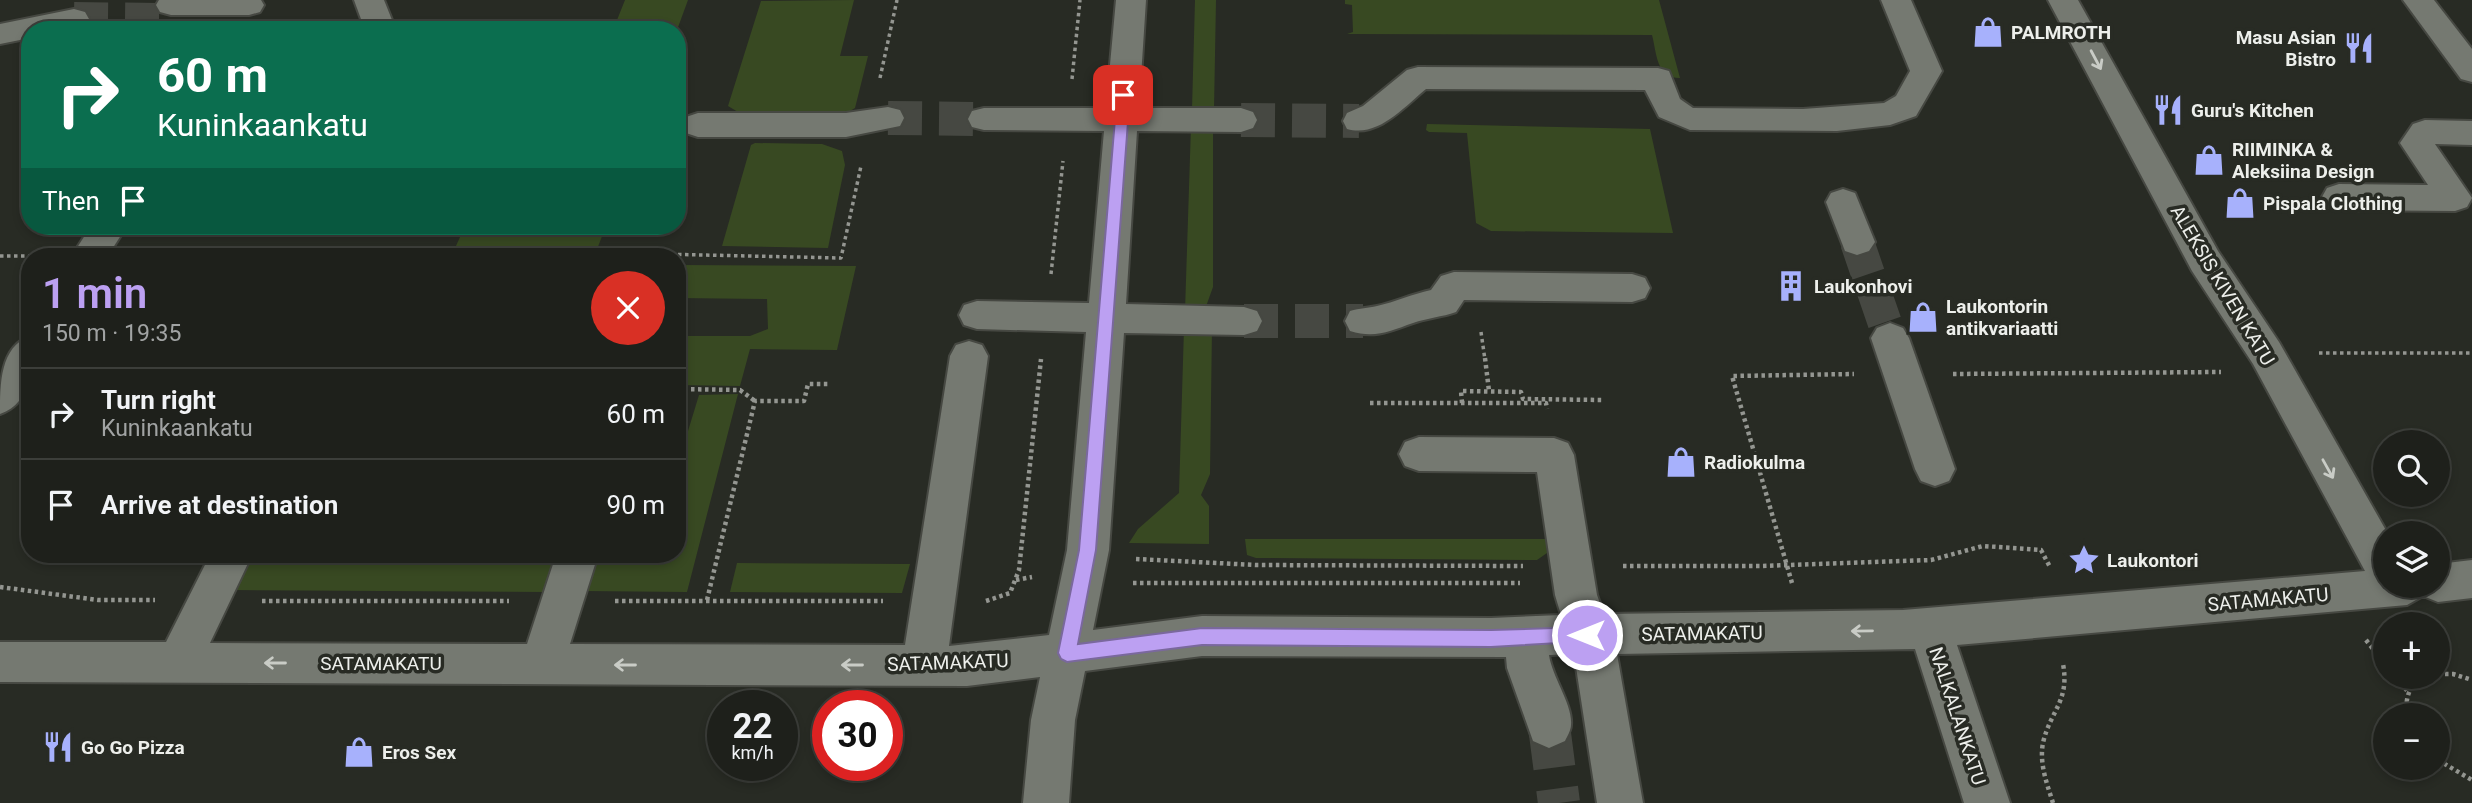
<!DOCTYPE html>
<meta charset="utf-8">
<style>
:root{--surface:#1e201b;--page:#262824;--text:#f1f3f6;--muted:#a1a3a3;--line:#3c3e3a;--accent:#bca0f2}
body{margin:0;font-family:Roboto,sans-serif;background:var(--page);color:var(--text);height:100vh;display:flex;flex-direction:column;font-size:26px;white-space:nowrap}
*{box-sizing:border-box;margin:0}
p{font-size:23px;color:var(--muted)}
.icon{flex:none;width:38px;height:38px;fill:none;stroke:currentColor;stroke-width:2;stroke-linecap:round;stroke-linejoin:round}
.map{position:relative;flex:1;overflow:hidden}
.panel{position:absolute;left:21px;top:248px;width:665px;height:315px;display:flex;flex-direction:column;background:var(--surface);border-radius:28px;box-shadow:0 4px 10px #0003,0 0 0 2px var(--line)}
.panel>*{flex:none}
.guide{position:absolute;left:21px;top:21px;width:665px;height:214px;border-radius:28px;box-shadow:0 4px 10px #0003,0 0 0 2px var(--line);background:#0b6e4f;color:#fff;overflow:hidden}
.tools{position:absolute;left:2373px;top:430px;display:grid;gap:14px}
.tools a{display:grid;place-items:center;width:77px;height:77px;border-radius:50%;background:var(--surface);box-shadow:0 4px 10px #0003,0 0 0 2px var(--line);font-size:35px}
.speed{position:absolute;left:707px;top:690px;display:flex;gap:14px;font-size:35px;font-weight:700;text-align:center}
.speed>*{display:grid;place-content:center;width:91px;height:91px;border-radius:50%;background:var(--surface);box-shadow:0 4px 10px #0003,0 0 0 2px var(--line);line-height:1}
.speed small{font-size:18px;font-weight:400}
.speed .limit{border:10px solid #d22;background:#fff;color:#111}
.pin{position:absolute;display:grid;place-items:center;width:60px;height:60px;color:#fff;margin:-30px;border-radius:14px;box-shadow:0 4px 10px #0006}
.me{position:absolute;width:77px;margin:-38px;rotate:270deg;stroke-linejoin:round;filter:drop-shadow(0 0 5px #0008)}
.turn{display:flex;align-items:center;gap:24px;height:147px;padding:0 21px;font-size:32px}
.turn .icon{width:91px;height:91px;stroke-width:2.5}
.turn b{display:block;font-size:49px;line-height:60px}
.then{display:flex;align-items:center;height:66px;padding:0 21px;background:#0003;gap:14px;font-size:26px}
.round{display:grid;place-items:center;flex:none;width:74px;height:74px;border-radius:37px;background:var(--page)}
.headline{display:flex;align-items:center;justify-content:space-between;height:119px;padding:0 21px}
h1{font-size:42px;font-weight:600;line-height:52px;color:var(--accent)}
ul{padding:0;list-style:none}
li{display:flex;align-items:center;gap:21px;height:91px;padding:0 21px;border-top:2px solid var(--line)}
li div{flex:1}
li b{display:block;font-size:26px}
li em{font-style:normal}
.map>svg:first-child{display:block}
</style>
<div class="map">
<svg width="2472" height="803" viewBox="0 0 2472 803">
<rect width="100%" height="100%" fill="#282b24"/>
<g fill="#384922">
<path d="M 625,0 L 688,0 L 677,30 L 613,30 Z"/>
<path d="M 854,0 L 840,56 L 868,56 L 855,108 L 850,111 L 738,112 L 728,106 L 761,1 Z"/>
<path d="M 1195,0 L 1216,0 L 1214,109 L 1192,109 Z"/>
<path d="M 1345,0 L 1659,0 L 1680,78 C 1656,78 1657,54 1652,35 L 1347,34 L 1353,32 L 1352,5 L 1345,4 Z"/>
<path d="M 1427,124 L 1650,129 L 1673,233 L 1491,231 L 1476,223 L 1467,133 L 1429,132 L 1426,130 Z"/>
<path d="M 1191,126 L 1213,126 L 1213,287 L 1204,312 L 1185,311 Z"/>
<path d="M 755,143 L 822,144 L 842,151 L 845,165 L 828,248 L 722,246 L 751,145 Z"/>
<path d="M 465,226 L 606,226 L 594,257 L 451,257 Z"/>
<path d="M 677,265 L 856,266 L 837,350 L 750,349 L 740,386 L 677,385 L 677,336 L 750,336 L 768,329 L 767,299 L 677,298 Z"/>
<path d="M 1184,328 L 1212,328 L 1210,474 L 1201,495 L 1209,506 L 1209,544 L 1129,543 L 1138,529 L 1179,493 Z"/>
<path d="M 738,394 L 687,592 L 583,591 L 595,555 L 677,555 L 677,467 L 699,395 Z"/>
<path d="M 1245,539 L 1546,539 L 1547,553 L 1537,560 L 1256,558 L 1247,555 Z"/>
<path d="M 316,555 L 560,555 L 546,592 L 234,590 L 250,559 L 314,560 Z"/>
<path d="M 737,563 L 910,564 L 902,593 L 730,592 Z"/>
</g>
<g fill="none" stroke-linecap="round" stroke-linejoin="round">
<g stroke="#464842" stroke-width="34" stroke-dasharray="34 17" stroke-linecap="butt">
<path d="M 74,19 L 162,20"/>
<path d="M 888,118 L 984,119"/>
<path d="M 1241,120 L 1359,121"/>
<path d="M 1857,242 L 1890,338"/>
<path d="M 1244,321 L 1363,321"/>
</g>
<path stroke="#464842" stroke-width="42" stroke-dasharray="42 21" stroke-linecap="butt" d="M 1549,726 L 1559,803"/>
<defs>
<g id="minor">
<path d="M 159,0 L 261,0 L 264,5 L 260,12 L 249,15 L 171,15 L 160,12 L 156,5 Z"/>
<path d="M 354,0 L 384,0 L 396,30 L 365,30 Z"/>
<path d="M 1116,0 L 1146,0 L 1139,108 L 1241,108 L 1253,112 L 1257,120 L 1253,128 L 1241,132 L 1137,131 L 1126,304 L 1244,307 L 1257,311 L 1262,321 L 1257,331 L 1244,335 L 1124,333 L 1109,550 L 1093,630 L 1202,616 L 1491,618 L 1561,615 L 1555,595 L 1537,472 L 1419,471 L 1405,466 L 1399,454 L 1405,442 L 1419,437 L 1554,438 L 1568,443 L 1574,455 L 1597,595 L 1604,614 L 1903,610 L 2365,571 L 2253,364 L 2192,271 L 2048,0 L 2078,0 L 2218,251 L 2279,342 L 2388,534 L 2385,534 L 2385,586 L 2438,586 L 2438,564 L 2472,560 L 2472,598 L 2438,602 L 2423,596 L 2407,605 L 1957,645 L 2010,803 L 1964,803 L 1915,649 L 1617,654 L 1643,803 L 1597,803 L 1574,654 L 1549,655 C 1552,677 1573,705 1571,725 C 1571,730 1567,737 1565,741 L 1549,748 L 1533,741 L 1507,668 L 1506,657 L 1202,656 L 1085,671 L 1075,720 L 1069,803 L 1023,803 L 1031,720 L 1040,677 L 967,686 L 0,682 L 0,642 L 166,642 L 210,555 L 252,555 L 210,643 L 527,644 L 556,555 L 598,555 L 570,644 L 905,645 L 950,356 L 956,345 L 969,341 L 982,345 L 988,356 L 949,646 L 1049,635 L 1067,550 L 1086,332 L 977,329 L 964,325 L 959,315 L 964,305 L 977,301 L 1089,303 L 1104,131 L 984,130 L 972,127 L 968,119 L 972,111 L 984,108 L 1106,108 Z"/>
<path d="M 1881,0 L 1911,0 L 1942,71 L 1916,116 L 1890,125 L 1837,131 L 1690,130 L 1659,117 L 1645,90 L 1426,89 C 1404,107 1378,138 1347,129 L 1343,121 L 1347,113 L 1363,106 L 1407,70 L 1418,67 L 1658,68 L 1669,71 L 1680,99 L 1693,108 L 1803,109 L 1884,103 L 1896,96 L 1910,71 Z"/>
<path d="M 2403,0 L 2434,0 L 2472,49 L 2472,82 L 2461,79 Z"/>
<path d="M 74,9 L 85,12 L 89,19 L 85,26 L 71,30 L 30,30 L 30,38 L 0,44 L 0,24 Z"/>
<path d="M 888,107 L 900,110 L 904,118 L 900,126 L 846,137 L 698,137 L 686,133 L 682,125 L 686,117 L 698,113 L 846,113 Z"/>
<path d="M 2425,120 L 2472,121 L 2472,145 L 2435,144 L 2472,198 L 2467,207 L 2455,211 L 2339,210 L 2327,206 L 2322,197 L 2327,188 L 2339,184 L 2428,185 L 2400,143 L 2413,124 Z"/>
<path d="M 1843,189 L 1855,193 L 1875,242 L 1869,251 L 1857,255 L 1845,251 L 1826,202 L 1831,193 Z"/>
<path d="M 91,226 L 127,226 L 107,257 L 71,257 Z"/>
<path d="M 1454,272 L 1632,274 L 1645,278 L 1650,288 L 1645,298 L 1632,302 L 1464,300 L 1456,312 C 1442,317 1427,318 1413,323 C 1390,331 1375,339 1350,331 L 1345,321 L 1350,311 C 1360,308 1368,308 1377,306 C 1395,302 1412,294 1431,290 L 1441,276 Z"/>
<path d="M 1890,323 L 1903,328 L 1909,338 L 1955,469 L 1949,481 L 1935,486 L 1921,481 L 1915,469 L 1871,338 L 1877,328 Z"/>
<path d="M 30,336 C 30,366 34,402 0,414 C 0,384 0,347 30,336 Z"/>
</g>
</defs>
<use href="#minor" stroke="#464842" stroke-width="4"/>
<g stroke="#949691" stroke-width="3.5" stroke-dasharray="3.5 3.5" stroke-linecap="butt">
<path d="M 880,78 L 897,0"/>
<path d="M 1072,79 L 1080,0"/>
<path d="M 657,254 L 841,258 L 861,166"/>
<path d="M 0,256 L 45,256"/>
<path d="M 1051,274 L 1063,161"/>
<path d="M 1481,332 L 1485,360"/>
<path d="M 2319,353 L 2472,353"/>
</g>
<g stroke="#949691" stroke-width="4.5" stroke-dasharray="3.5 3.5" stroke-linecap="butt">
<path d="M 1485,358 L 1489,391"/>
<path d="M 1953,374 L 2221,372"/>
<path d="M 677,389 L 740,390 L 755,401"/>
<path d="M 1370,403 L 1546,403 L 1547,409"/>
<path d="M 1462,403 L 1461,391 L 1521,392 L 1523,399 L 1603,400"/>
<path d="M 1136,559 L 1256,565 L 1523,566"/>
<path d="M 1623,566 L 1760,566 L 1931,560 L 1983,546 L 2041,550 L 2050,567"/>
<path d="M 1016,580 L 1032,577"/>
<path d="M 1133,583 L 1520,583"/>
<path d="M 1792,583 L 1732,376 L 1854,374"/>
<path d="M 0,587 L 98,600 L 155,600"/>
<path d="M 707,600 L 755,401 L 804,401 L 808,384 L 829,384"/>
<path d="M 262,601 L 509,601"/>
<path d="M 615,601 L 883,601"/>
<path d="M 986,601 L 1010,593 L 1019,570 L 1041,359"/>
<path d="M 2366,640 L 2385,664"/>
<path d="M 2438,674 L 2453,674 L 2472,680"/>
<path d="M 2396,677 L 2408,692"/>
<path d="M 2407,716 C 2405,699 2408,686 2423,677"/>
<path d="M 2438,760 L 2472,780"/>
<path d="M 2053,803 C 2047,784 2039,763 2043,743 C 2050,711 2070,701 2063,664"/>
</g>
<use href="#minor" fill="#757971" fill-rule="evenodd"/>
</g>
<defs><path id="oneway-shaft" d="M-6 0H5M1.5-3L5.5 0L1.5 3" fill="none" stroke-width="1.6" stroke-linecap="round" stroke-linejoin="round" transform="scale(1.75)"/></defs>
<g stroke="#c9ccc6">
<use href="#oneway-shaft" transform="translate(2096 60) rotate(62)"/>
<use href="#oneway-shaft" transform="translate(2328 469) rotate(61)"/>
<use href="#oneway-shaft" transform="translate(1862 631) rotate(179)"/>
<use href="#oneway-shaft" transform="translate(275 663) rotate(-180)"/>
<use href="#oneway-shaft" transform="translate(625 665) rotate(-180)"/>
<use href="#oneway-shaft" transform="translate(852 665) rotate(-180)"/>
</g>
<path fill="#bca0f2" stroke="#7a689d" stroke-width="2" d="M 1123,91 L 1130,95 L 1096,550 L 1078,644 L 1202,628 L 1491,630 L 1587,627 L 1594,629 L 1596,635 L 1594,641 L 1491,647 L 1202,645 L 1067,662 L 1061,659 L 1058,653 L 1079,550 L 1117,95 Z"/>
<defs>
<symbol id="shop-bare" viewBox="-9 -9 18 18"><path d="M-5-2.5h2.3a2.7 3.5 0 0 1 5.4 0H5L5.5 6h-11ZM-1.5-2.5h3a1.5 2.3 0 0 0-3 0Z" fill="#a7b1fc" stroke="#282b24" stroke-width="2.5" paint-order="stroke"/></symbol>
<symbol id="restaurant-bare" viewBox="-9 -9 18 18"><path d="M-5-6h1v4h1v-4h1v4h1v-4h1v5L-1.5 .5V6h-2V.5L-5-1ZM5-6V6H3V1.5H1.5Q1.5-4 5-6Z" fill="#a7b1fc" stroke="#282b24" stroke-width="2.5" paint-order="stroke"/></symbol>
<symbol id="building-bare" viewBox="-9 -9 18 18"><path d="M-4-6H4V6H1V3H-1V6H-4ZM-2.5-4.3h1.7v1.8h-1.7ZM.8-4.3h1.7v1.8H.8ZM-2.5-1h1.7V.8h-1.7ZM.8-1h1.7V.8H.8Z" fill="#a7b1fc" stroke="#282b24" stroke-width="2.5" paint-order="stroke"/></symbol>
<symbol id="sight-bare" viewBox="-9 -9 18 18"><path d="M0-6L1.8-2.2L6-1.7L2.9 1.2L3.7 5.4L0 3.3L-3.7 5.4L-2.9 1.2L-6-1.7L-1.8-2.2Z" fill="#a7b1fc" stroke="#282b24" stroke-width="2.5" paint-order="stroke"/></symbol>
</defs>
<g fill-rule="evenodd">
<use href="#shop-bare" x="1966" y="10" width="44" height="44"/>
<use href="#restaurant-bare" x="2337" y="26" width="44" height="44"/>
<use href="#restaurant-bare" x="2146" y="88" width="44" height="44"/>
<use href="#shop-bare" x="2187" y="138" width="44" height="44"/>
<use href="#shop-bare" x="2218" y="181" width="44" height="44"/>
<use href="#building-bare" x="1769" y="264" width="44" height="44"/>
<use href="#shop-bare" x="1901" y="295" width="44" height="44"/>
<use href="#shop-bare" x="1659" y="440" width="44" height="44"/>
<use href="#sight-bare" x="2062" y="538" width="44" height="44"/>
<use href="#restaurant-bare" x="36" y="725" width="44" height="44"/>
<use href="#shop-bare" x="337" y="730" width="44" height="44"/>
</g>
<g text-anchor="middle" stroke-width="7" stroke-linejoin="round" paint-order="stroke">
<g font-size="19" font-weight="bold" fill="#edefeb" stroke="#282b24" text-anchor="start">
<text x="2011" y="39">PALMROTH</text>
<text x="2336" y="44" text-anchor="end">Masu Asian<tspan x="2336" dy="22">Bistro</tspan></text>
<text x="2191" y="117">Guru's Kitchen</text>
<text x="2232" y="156">RIIMINKA &amp;<tspan x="2232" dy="22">Aleksiina Design</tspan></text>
<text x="2263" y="210">Pispala Clothing</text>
<text x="1814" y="293">Laukonhovi</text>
<text x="1946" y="313">Laukontorin<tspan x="1946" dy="22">antikvariaatti</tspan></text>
<text x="1704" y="469">Radiokulma</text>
<text x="2107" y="567">Laukontori</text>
<text x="81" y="754">Go Go Pizza</text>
<text x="382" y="759">Eros Sex</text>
</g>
<g font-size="19" fill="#edefeb" stroke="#282b24">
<text transform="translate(2223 285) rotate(59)" y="7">ALEKSIS KIVEN KATU</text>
<text transform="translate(2268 599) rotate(-5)" y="7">SATAMAKATU</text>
<text transform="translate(1702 633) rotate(-1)" y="7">SATAMAKATU</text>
<text transform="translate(948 662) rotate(-2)" y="7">SATAMAKATU</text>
<text x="381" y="670">SATAMAKATU</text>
<text transform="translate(1958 716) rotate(72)" y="7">NALKALANKATU</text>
</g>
</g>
</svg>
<div class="tools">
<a><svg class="icon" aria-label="search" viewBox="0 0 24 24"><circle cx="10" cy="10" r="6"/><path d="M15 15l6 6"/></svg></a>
<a><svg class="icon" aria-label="layers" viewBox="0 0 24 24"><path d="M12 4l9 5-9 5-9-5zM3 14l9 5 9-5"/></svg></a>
<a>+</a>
<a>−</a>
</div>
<div class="speed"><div>22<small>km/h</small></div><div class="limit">30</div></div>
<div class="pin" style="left:1123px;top:95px;background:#d93025"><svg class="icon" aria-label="arrive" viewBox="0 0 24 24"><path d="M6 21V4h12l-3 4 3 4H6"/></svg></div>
<svg class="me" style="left:1587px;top:635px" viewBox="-20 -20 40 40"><circle r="17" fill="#bca0f2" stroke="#fff" stroke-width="3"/><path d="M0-11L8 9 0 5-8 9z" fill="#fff"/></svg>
<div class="guide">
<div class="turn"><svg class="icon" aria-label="right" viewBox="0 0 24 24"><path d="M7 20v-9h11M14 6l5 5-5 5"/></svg><div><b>60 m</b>Kuninkaankatu</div></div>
<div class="then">Then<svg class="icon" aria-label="arrive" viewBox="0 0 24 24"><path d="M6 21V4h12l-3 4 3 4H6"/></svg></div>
</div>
<section class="panel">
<div class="headline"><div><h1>1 min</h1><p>150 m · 19:35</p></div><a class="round" style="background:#d93025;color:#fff"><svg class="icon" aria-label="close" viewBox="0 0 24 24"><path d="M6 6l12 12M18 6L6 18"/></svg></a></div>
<ul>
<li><svg class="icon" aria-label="right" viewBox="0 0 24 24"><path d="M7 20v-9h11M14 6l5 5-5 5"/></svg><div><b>Turn right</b><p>Kuninkaankatu</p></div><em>60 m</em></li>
<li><svg class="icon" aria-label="arrive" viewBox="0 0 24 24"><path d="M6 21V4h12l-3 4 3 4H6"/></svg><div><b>Arrive at destination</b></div><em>90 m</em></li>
</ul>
</section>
</div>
